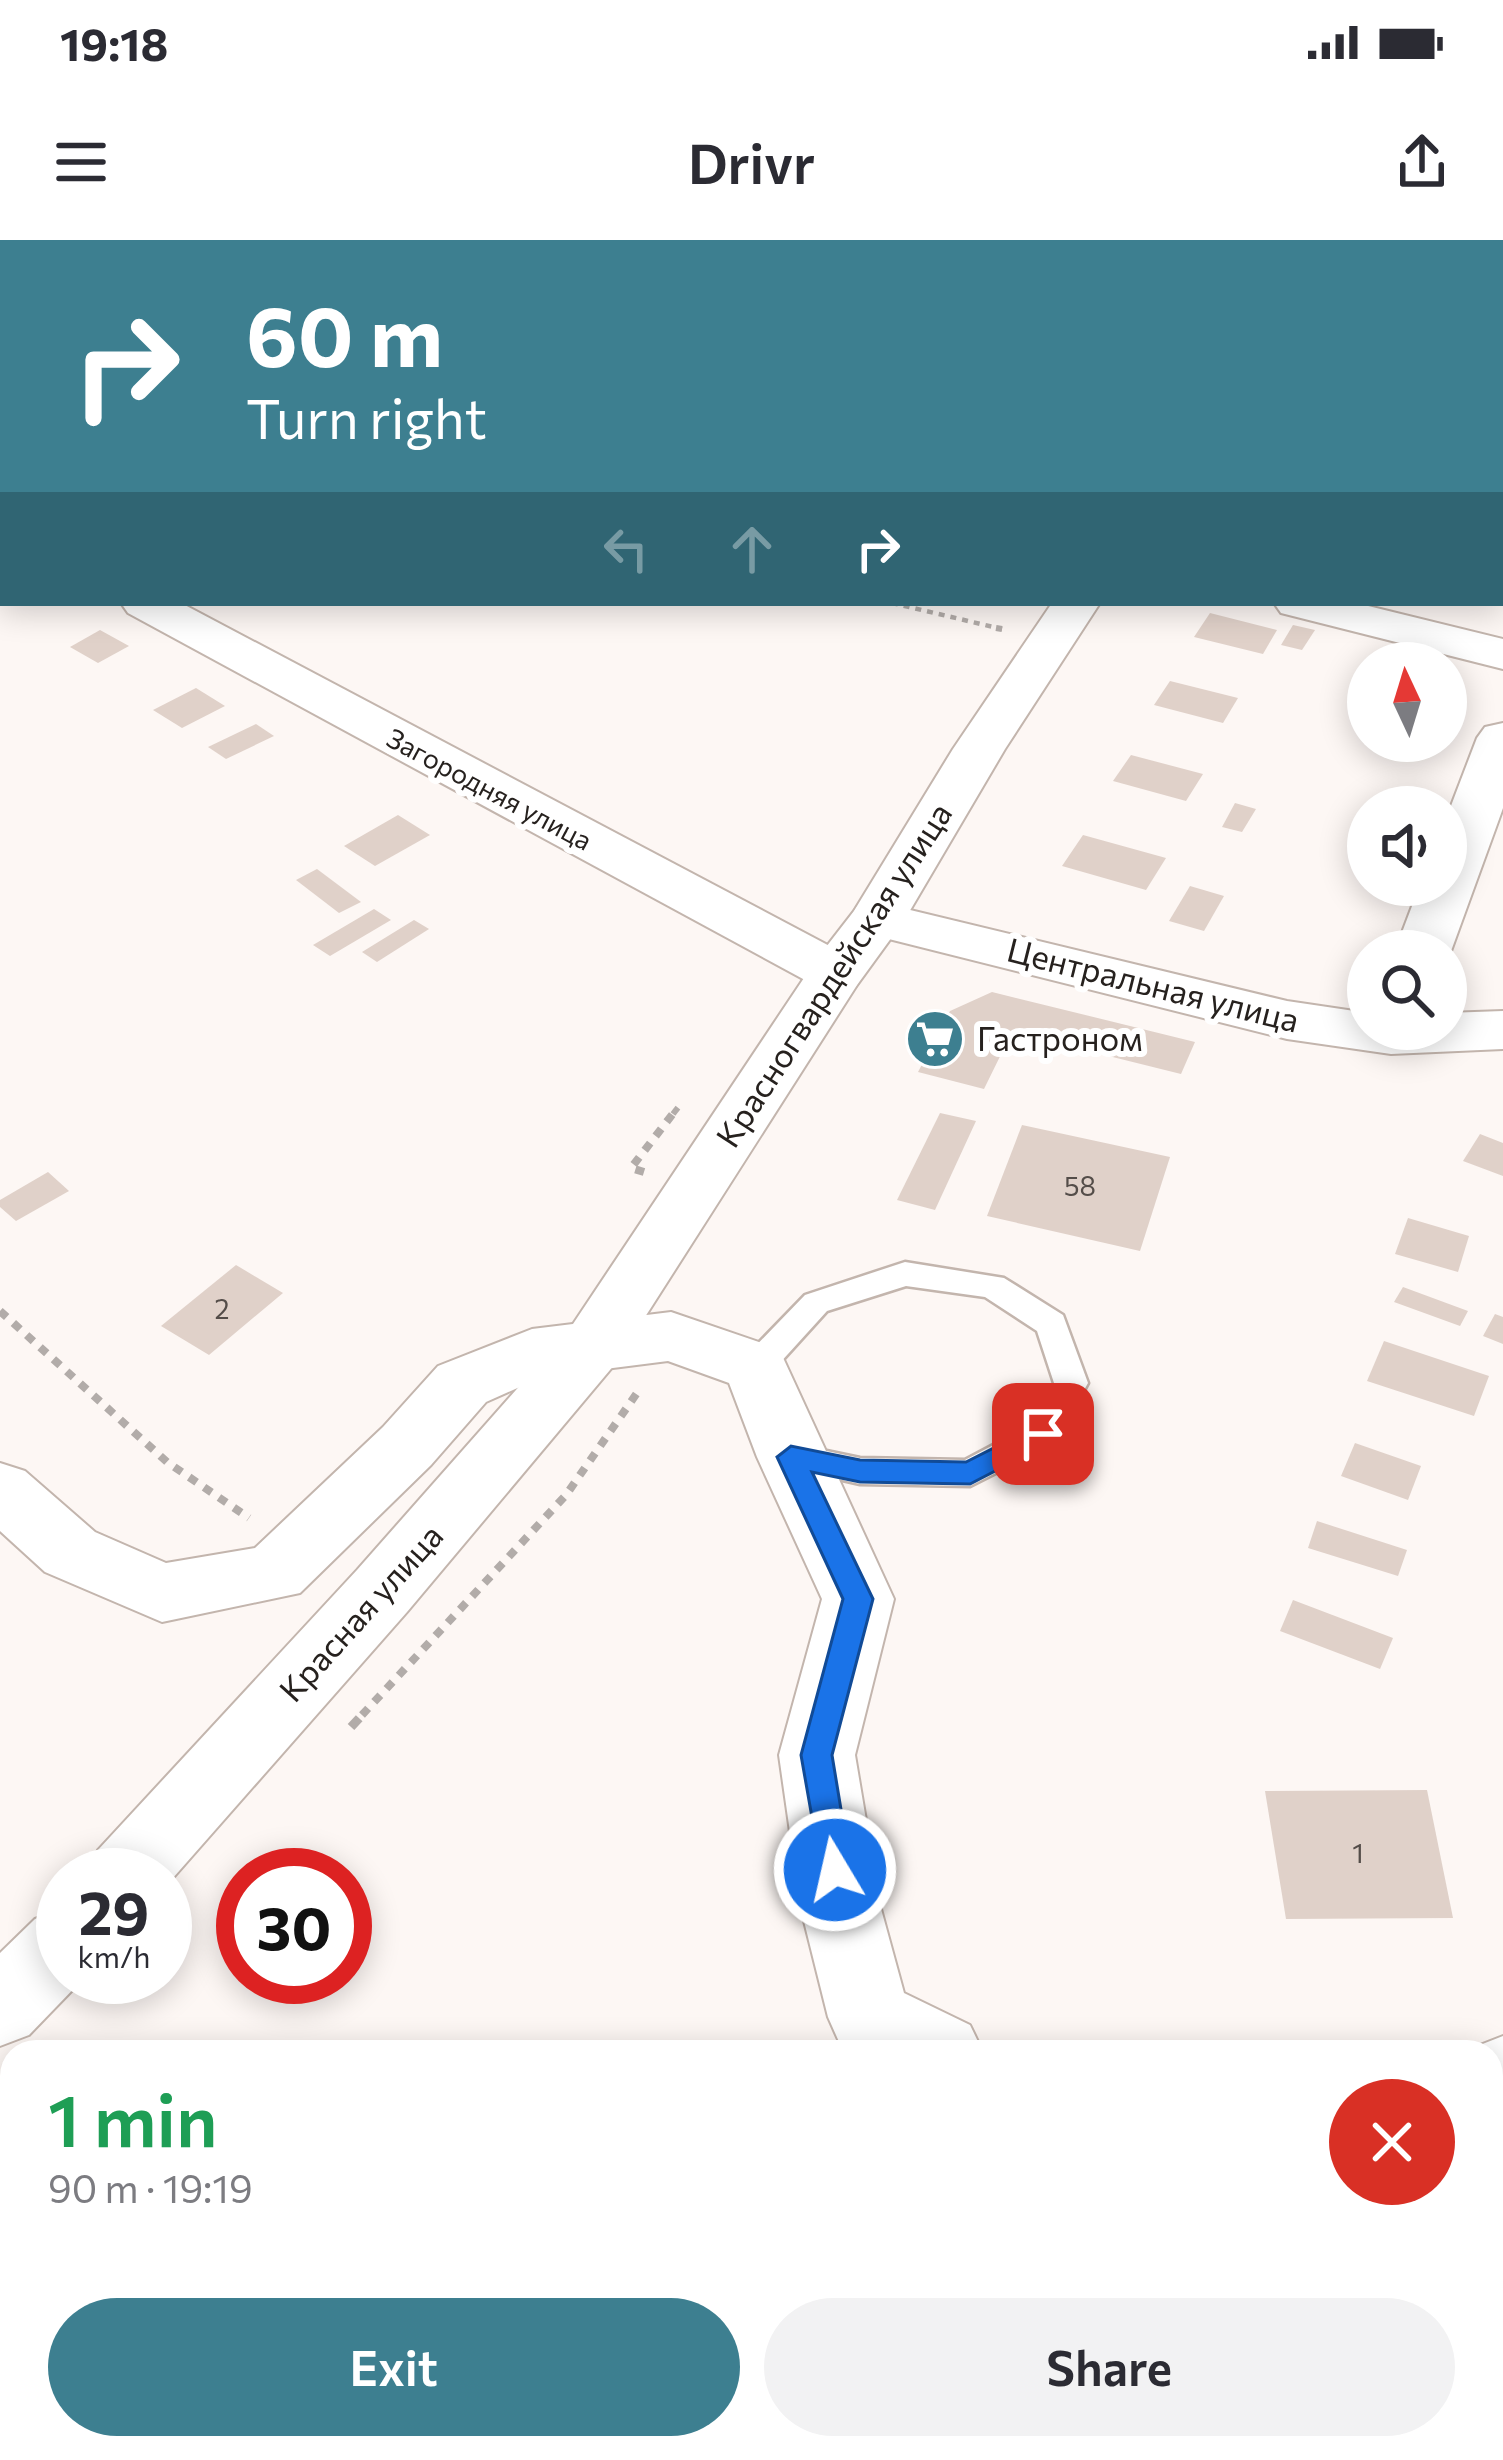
<!DOCTYPE html>
<meta charset="utf-8">
<style>
:root{--surface:#fff;--page:#f2f2f3;--text:#2b2b33;--muted:#7c7c81;--accent:#3d7f90}
body{margin:0;font-family:Commissioner,sans-serif;background:var(--page);color:var(--text);height:100vh;display:flex;flex-direction:column;font-size:45px;white-space:nowrap}
*{box-sizing:border-box;margin:0}
p{font-size:39px;color:var(--muted)}
.icon{flex:none;width:66px;height:66px;fill:none;stroke:currentColor;stroke-width:2;stroke-linecap:round;stroke-linejoin:round}
.map{position:relative;flex:1;overflow:hidden}
.sheet{position:absolute;left:0px;top:1800px;width:1503px;height:420px;display:flex;flex-direction:column;background:var(--surface);border-radius:36px 36px 0 0;box-shadow:0 6px 30px #0003}
.sheet>*{flex:none}
.hud{position:absolute;left:0px;top:0px;width:1503px;height:366px;box-shadow:0 6px 30px #0003;background:#3d7f90;color:#fff;overflow:hidden}
.needle{width:78px;rotate:356deg}
.tools{position:absolute;left:1347px;top:402px;display:grid;gap:24px}
.tools a{display:grid;place-items:center;width:120px;height:120px;border-radius:50%;background:var(--surface);box-shadow:0 6px 30px #0003;font-size:60px}
.speed{position:absolute;left:36px;top:1608px;display:flex;gap:24px;font-size:60px;font-weight:700;text-align:center}
.speed>*{display:grid;place-content:center;width:156px;height:156px;border-radius:50%;background:var(--surface);box-shadow:0 6px 30px #0003;line-height:1}
.speed small{font-size:30px;font-weight:400}
.speed .limit{border:18px solid #d22;background:#fff;color:#111}
.pin{position:absolute;display:grid;place-items:center;width:102px;height:102px;color:#fff;margin:-51px;border-radius:24px;box-shadow:0 6px 18px #0006}
.me{position:absolute;width:132px;margin:-66px;rotate:351deg;stroke-linejoin:round;filter:drop-shadow(0 0 9px #0008)}
.turn{display:flex;align-items:center;gap:42px;height:252px;padding:0 48px;font-size:54px}
.turn .icon{width:156px;height:156px;stroke-width:2.5}
.turn b{display:block;font-size:84px;line-height:102px}
.lanes{display:flex;align-items:center;height:114px;padding:0 48px;background:#0003;justify-content:center;gap:60px;direction:ltr}
.lanes .off{opacity:.35}
.round{display:grid;place-items:center;flex:none;width:126px;height:126px;border-radius:63px;background:var(--page)}
.overview{display:flex;align-items:center;justify-content:space-between;height:204px;padding:0 48px}
h1{font-size:72px;font-weight:600;line-height:90px;color:#1e9e55}
.primary-button{display:flex;gap:24px;margin-top:auto;padding:24px 48px}
.primary-button a{flex:1;height:138px;border-radius:72px;background:var(--accent);color:#fff;font-size:48px;font-weight:600;line-height:138px;text-align:center}
.primary-button a+a{background:var(--page);color:var(--text)}
.status{display:flex;justify-content:space-between;align-items:center;height:84px;padding:0 60px;background:var(--surface);direction:ltr}
.status svg{height:33px;fill:currentColor}
header{display:flex;justify-content:space-between;align-items:center;height:156px;padding:0 48px;background:var(--surface);font-size:54px;font-weight:600}
.map>svg:first-child{display:block}
</style>
<div class="status"><b>19:18</b><svg viewBox="0 0 49 12"><path d="M0 12V9h3v3zM5 12V6h3v6zM10 12V3h3v9zM15 12V0h3v12zM26 1h20v11H26zM47 4h2v5h-2z"/></svg></div>
<header><svg class="icon" aria-label="menu" viewBox="0 0 24 24"><path d="M4 6h16M4 12h16M4 18h16"/></svg>Drivr<svg class="icon" aria-label="share" viewBox="0 0 24 24"><path d="M12 15V3M7 8l5-5 5 5M5 13v7h14v-7"/></svg></header>
<div class="map">
<svg width="1503" height="2220" viewBox="0 0 1503 2220">
<rect width="100%" height="100%" fill="#fdf7f4"/>
<path fill="#48aec8" d="M 12,2048 L 12,2208 L 964,2208 L 966,2220 L 0,2220 L 0,2056 Z"/>
<g fill="#e0d1c9">
<path d="M 1210,373 L 1277,390 L 1263,414 L 1194,397 Z"/>
<path d="M 1293,385 L 1315,390 L 1302,410 L 1281,405 Z"/>
<path d="M 100,390 L 129,406 L 98,423 L 70,407 Z"/>
<path d="M 1170,441 L 1238,458 L 1223,483 L 1154,465 Z"/>
<path d="M 196,448 L 225,466 L 182,488 L 153,470 Z"/>
<path d="M 256,484 L 274,496 L 226,519 L 208,507 Z"/>
<path d="M 1131,515 L 1203,534 L 1186,561 L 1113,541 Z"/>
<path d="M 1235,563 L 1256,569 L 1242,592 L 1222,587 Z"/>
<path d="M 398,575 L 430,595 L 375,626 L 344,606 Z"/>
<path d="M 1083,595 L 1166,618 L 1146,650 L 1062,626 Z"/>
<path d="M 317,629 L 361,662 L 339,673 L 296,640 Z"/>
<path d="M 1190,646 L 1224,656 L 1204,691 L 1169,681 Z"/>
<path d="M 374,669 L 391,680 L 330,716 L 313,705 Z"/>
<path d="M 414,680 L 429,689 L 377,722 L 362,712 Z"/>
<path d="M 992,752 L 1195,802 L 1181,834 L 1012,792 L 984,849 L 918,832 L 950,771 Z"/>
<path d="M 940,873 L 976,881 L 935,970 L 897,960 Z"/>
<path d="M 1022,885 L 1170,917 L 1140,1011 L 987,976 Z"/>
<path d="M 1480,894 L 1503,903 L 1503,936 L 1463,921 Z"/>
<path d="M 48,932 L 69,951 L 16,981 L 0,967 L 0,960 Z"/>
<path d="M 1408,978 L 1469,996 L 1458,1032 L 1395,1014 Z"/>
<path d="M 236,1025 L 283,1053 L 209,1115 L 161,1086 Z"/>
<path d="M 1403,1047 L 1468,1071 L 1460,1086 L 1394,1062 Z"/>
<path d="M 1495,1074 L 1503,1077 L 1503,1104 L 1483,1096 Z"/>
<path d="M 1384,1101 L 1489,1136 L 1474,1176 L 1367,1141 Z"/>
<path d="M 1355,1203 L 1421,1226 L 1408,1260 L 1341,1236 Z"/>
<path d="M 1317,1281 L 1407,1310 L 1398,1336 L 1308,1308 Z"/>
<path d="M 1293,1360 L 1393,1398 L 1380,1429 L 1280,1391 Z"/>
<path d="M 1427,1550 L 1453,1678 L 1286,1679 L 1265,1551 Z"/>
</g>
<g fill="none" stroke-linecap="round" stroke-linejoin="round">
<defs>
<g id="service">
<path d="M 64,0 L 87,0 L 89,3 L 66,3 Z"/>
<path d="M 465,0 L 485,0 L 486,3 L 466,3 Z"/>
<path d="M 1053,0 L 1081,0 L 1083,3 L 1055,3 Z"/>
<path d="M 905,1022 L 1004,1038 L 1063,1075 L 1088,1143 L 1055,1203 L 970,1246 L 860,1244 L 781,1226 L 776,1217 L 781,1208 L 793,1204 L 860,1218 L 965,1220 L 1031,1185 L 1054,1143 L 1037,1091 L 985,1057 L 906,1046 L 827,1071 L 768,1136 L 756,1139 L 744,1136 L 739,1127 L 744,1118 L 805,1055 Z"/>
</g>
<g id="minor">
<path d="M 0,269 L 3,270 L 3,299 L 0,298 Z"/>
<path d="M 121,363 L 181,363 L 856,720 L 864,733 L 856,746 L 836,751 L 816,746 L 128,373 Z"/>
<path d="M 1274,363 L 1356,363 L 1503,399 L 1503,429 L 1281,373 Z"/>
<path d="M 1503,483 L 1503,568 L 1451,711 L 1446,719 L 1446,711 L 1395,711 L 1420,645 L 1446,645 L 1446,579 L 1477,498 L 1485,487 Z"/>
<path d="M 877,662 L 1287,761 L 1368,773 L 1368,789 L 1446,789 L 1446,773 L 1503,771 L 1503,809 L 1391,814 L 1287,799 L 857,691 L 849,679 L 857,667 Z"/>
<path d="M 671,1072 L 779,1109 L 894,1359 L 855,1515 L 881,1669 L 904,1753 L 970,1785 L 983,1812 L 856,1812 L 840,1804 L 828,1777 L 801,1669 L 779,1515 L 822,1359 L 757,1217 L 729,1143 L 668,1121 L 542,1137 L 486,1162 L 431,1225 L 300,1353 L 162,1382 L 45,1332 L 0,1291 L 0,1223 L 25,1231 L 95,1292 L 166,1323 L 255,1308 L 383,1187 L 438,1126 L 532,1089 Z"/>
<path d="M 1503,1796 L 1503,1875 L 1491,1879 L 1491,1812 L 1462,1812 Z"/>
</g>
<g id="tertiary">
<path d="M 1052,363 L 1100,363 L 1005,509 L 905,679 L 857,745 L 615,1124 L 407,1372 L 165,1647 L 165,1635 L 87,1635 L 98,1610 L 357,1330 L 569,1090 L 816,720 L 854,671 L 953,509 Z"/>
<path d="M 63,1669 L 63,1737 L 85,1737 L 29,1795 L 0,1806 L 0,1713 L 35,1679 Z"/>
</g>
</defs>
<use href="#service" stroke="#c3b5ad" stroke-width="5"/>
<use href="#minor" stroke="#c3b5ad" stroke-width="4"/>
<use href="#tertiary" stroke="#c3b5ad" stroke-width="4"/>
<path stroke="#b2aca9" stroke-width="4.5" stroke-dasharray="6 6" stroke-linecap="butt" d="M 892,363 L 1002,389"/>
<g stroke="#b2aca9" stroke-width="6" stroke-dasharray="8 8" stroke-linecap="butt">
<path d="M 996,388 L 1002,389"/>
<path d="M 673,874 L 680,865"/>
</g>
<g stroke="#b2aca9" stroke-width="8" stroke-dasharray="9 9" stroke-linecap="butt">
<path d="M 644,932 L 631,928 L 675,871"/>
<path d="M 0,1071 L 167,1222 L 249,1278"/>
<path d="M 362,1475 L 566,1255 L 637,1153"/>
</g>
<g stroke="#b2aca9" stroke-width="9" stroke-dasharray="12 12" stroke-linecap="butt">
<path d="M 351,1487 L 365,1472"/>
<path d="M 0,1850 L 12,1837"/>
<path d="M 1052,2208 L 1057,2220"/>
</g>
<use href="#service" fill="#fff" fill-rule="evenodd"/>
<use href="#minor" fill="#fff" fill-rule="evenodd"/>
<use href="#tertiary" fill="#fff" fill-rule="evenodd"/>
</g>
<path fill="#1a73e8" stroke="#114b97" stroke-width="3" d="M 1043,1183 L 1057,1194 L 1053,1201 L 970,1244 L 860,1242 L 812,1232 L 873,1359 L 832,1515 L 851,1630 L 846,1640 L 835,1645 L 823,1640 L 801,1515 L 843,1359 L 777,1217 L 791,1206 L 860,1220 L 966,1222 Z"/>
<defs>
<symbol id="supermarket-disc" viewBox="-11 -11 22 22"><circle r="9.5" fill="#3d7f90" stroke="#fff"/><path d="M-6-5.5h2.5l.6 2H6L4.5 2H-2.5L-4.4-4H-6ZM-1.5 3.2a1.3 1.3 0 1 0 .1 0ZM3 3.2a1.3 1.3 0 1 0 .1 0Z" fill="#fff"/></symbol>
</defs>
<g fill-rule="evenodd">
<use href="#supermarket-disc" x="902" y="766" width="66" height="66"/>
</g>
<g text-anchor="middle" stroke-width="12" stroke-linejoin="round" paint-order="stroke">
<g font-size="27" fill="#26211e" stroke="#fff">
<text transform="translate(489 550) rotate(28)" y="9">Загородняя улица</text>
</g>
<g font-size="27" fill="#544d49">
<text x="1080" y="956">58</text>
<text x="222" y="1079">2</text>
<text x="1358" y="1623">1</text>
</g>
<g font-size="33" fill="#26211e" stroke="#fff">
<text transform="translate(834 735) rotate(-57)" y="12">Красногвардейская улица</text>
<text transform="translate(1153 745) rotate(14)" y="12">Центральная улица</text>
<text transform="translate(361 1373) rotate(-48)" y="12">Красная улица</text>
</g>
<g font-size="33" fill="#26211e" stroke="#fff" text-anchor="start">
<text x="977" y="811">Гастроном</text>
</g>
</g>
</svg>
<div class="tools">
<a><svg class="needle" viewBox="-14 -14 28 28"><path d="M0-13l5 13h-10z" fill="#e53935"/><path d="M0 13l5-13h-10z" fill="#7c7c81"/></svg></a>
<a><svg class="icon" aria-label="sound" viewBox="0 0 24 24"><path d="M4 9h4l5-4v14l-5-4H4zM17 9q2 3 0 6"/></svg></a>
<a><svg class="icon" aria-label="search" viewBox="0 0 24 24"><circle cx="10" cy="10" r="6"/><path d="M15 15l6 6"/></svg></a>
</div>
<div class="speed"><div>29<small>km/h</small></div><div class="limit">30</div></div>
<div class="pin" style="left:1043px;top:1194px;background:#d93025"><svg class="icon" aria-label="arrive" viewBox="0 0 24 24"><path d="M6 21V4h12l-3 4 3 4H6"/></svg></div>
<svg class="me" style="left:835px;top:1630px" viewBox="-20 -20 40 40"><circle r="17" fill="#1a73e8" stroke="#fff" stroke-width="3"/><path d="M0-11L8 9 0 5-8 9z" fill="#fff"/></svg>
<div class="hud">
<div class="turn"><svg class="icon" aria-label="right" viewBox="0 0 24 24"><path d="M7 20v-9h11M14 6l5 5-5 5"/></svg><div><b>60 m</b>Turn right</div></div>
<div class="lanes"><svg class="icon off" aria-label="left" viewBox="0 0 24 24"><path d="M17 20v-9H6M10 6l-5 5 5 5"/></svg><svg class="icon off" aria-label="ahead" viewBox="0 0 24 24"><path d="M12 20V5M6 11l6-6 6 6"/></svg><svg class="icon" aria-label="right" viewBox="0 0 24 24"><path d="M7 20v-9h11M14 6l5 5-5 5"/></svg></div>
</div>
<section class="sheet">
<div class="overview"><div><h1>1 min</h1><p>90 m · 19:19</p></div><a class="round" style="background:#d93025;color:#fff"><svg class="icon" aria-label="close" viewBox="0 0 24 24"><path d="M6 6l12 12M18 6L6 18"/></svg></a></div>
<div class="primary-button"><a>Exit</a><a>Share</a></div>
</section>
</div>
